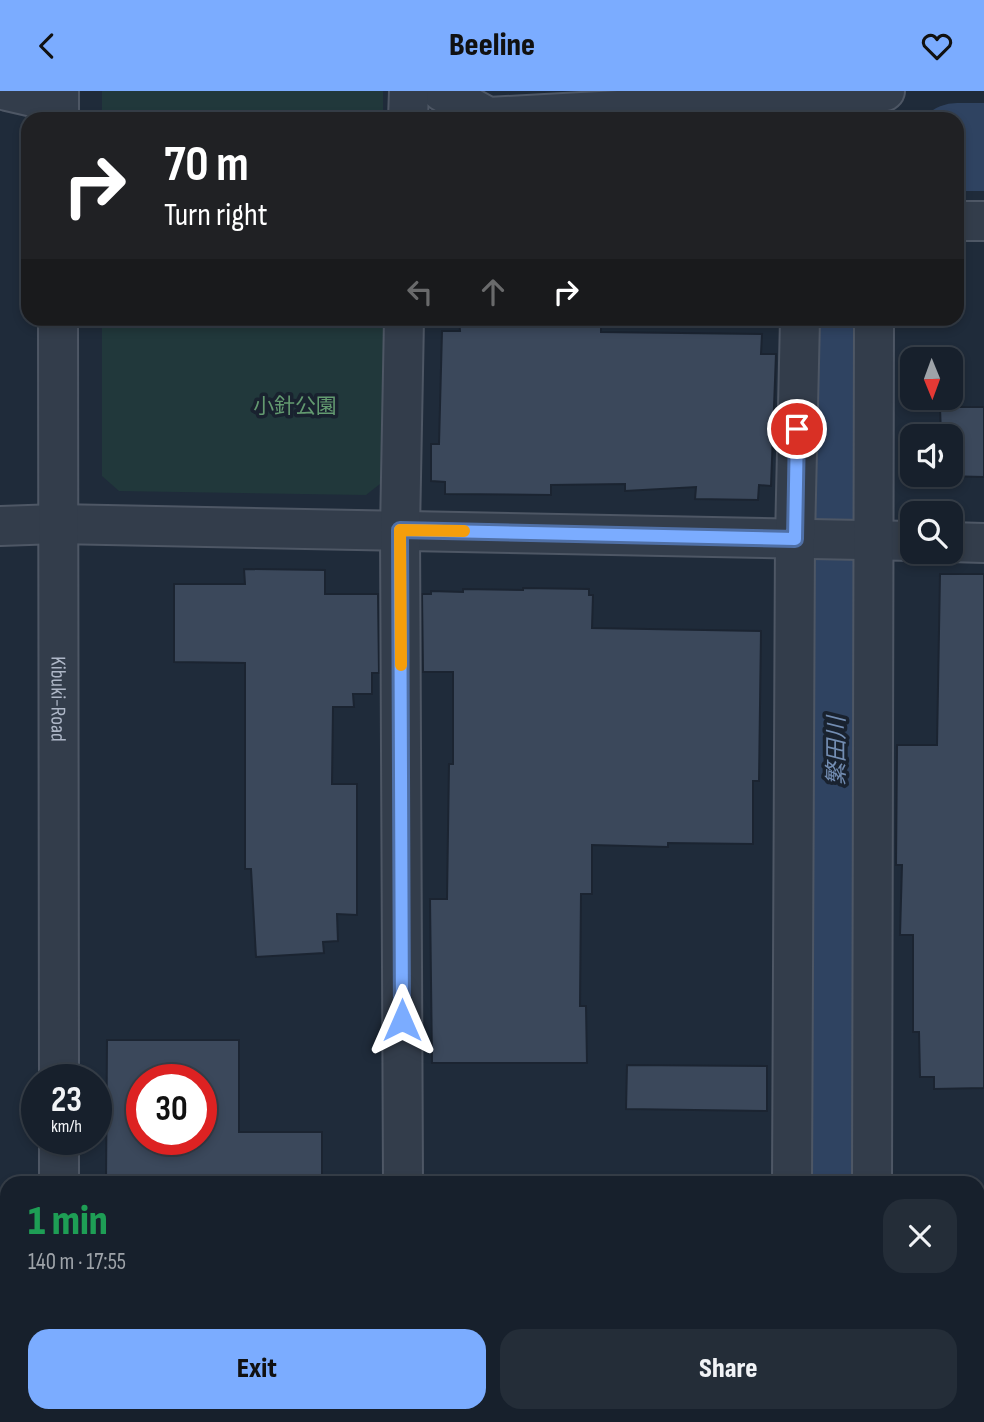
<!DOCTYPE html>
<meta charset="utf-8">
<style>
:root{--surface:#17202c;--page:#242d38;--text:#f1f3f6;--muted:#9ea3a9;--line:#363e48;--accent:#7bacff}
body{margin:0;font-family:"Sofia Sans Condensed","Noto Sans JP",sans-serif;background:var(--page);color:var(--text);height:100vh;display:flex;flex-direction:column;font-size:26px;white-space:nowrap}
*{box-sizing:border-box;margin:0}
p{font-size:23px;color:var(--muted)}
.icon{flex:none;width:38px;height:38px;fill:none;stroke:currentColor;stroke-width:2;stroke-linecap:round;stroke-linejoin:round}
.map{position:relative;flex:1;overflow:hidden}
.side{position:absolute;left:0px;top:1085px;width:985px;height:247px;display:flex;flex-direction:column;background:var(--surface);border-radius:21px 21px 0 0;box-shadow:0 4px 10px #0003,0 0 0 2px var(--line)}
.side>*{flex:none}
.top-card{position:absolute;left:21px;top:21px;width:943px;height:214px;border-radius:21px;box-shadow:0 4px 10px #0003,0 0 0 2px var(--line);background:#202124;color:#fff;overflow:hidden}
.needle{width:46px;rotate:179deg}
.fabs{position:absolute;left:900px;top:256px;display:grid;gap:14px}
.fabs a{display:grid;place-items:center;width:63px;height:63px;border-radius:14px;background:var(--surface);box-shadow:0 4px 10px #0003,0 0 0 2px var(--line);font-size:35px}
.speed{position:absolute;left:21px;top:973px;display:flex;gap:14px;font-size:35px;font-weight:700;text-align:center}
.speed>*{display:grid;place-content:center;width:91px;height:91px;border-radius:50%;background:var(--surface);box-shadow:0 4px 10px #0003,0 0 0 2px var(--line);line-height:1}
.speed small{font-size:18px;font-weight:400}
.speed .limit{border:10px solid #d22;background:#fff;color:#111}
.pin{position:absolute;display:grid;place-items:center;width:60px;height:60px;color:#fff;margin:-30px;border:4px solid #fff;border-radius:50%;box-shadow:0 2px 7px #0007}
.me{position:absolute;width:77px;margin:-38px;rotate:0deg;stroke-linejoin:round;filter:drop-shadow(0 0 5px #0008)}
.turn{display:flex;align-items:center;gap:24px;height:147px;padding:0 28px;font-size:32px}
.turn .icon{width:91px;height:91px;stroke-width:2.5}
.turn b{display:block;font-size:49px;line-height:60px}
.lanes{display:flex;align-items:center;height:66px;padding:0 28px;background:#0003;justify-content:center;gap:35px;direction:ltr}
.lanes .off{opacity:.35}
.round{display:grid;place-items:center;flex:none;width:74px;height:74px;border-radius:21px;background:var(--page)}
.headline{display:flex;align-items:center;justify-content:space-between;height:119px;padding:0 28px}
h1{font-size:42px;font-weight:800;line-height:52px;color:#1e9e55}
.primary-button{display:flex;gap:14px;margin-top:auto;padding:14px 28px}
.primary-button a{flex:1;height:80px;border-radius:21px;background:var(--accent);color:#111;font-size:28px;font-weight:800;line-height:80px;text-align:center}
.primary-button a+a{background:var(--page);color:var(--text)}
header{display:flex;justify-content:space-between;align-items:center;height:91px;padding:0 28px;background:var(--accent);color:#111;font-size:32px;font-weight:800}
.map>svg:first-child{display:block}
</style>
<header><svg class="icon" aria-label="back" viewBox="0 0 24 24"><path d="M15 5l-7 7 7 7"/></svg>Beeline<svg class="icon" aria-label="heart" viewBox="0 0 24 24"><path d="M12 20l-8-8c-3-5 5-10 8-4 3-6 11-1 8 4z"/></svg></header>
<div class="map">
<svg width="984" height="1331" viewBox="0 0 984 1331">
<rect width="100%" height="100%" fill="#1f2b3a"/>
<g fill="#21383b">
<rect x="102" y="0" width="281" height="28"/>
<path d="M 102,228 L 384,228 L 385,389 L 366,404 L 119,400 L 102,385 Z"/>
</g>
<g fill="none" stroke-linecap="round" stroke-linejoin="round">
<g stroke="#2f4361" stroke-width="88">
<path d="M 957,56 L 984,56"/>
<path d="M 833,1092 L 839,228"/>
<path d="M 831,1331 L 831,1325"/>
</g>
</g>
<g fill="#3b485b" stroke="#1b2431" stroke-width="2" fill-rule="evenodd">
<path d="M 459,228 L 601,228 L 601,241 L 762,243 L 761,263 L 776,263 L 771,395 L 759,394 L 758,409 L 695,408 L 696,396 L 625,400 L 625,393 L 551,394 L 551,404 L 445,403 L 445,391 L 431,390 L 431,353 L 439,353 L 442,240 L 460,240 Z"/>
<path d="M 940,316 L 984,316 L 984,386 L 941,385 L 941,383 L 950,383 L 950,345 L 941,345 Z"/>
<path d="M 244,478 L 325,479 L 325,503 L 378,503 L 379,582 L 372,582 L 372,603 L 353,603 L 354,616 L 333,616 L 332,693 L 357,693 L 357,824 L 337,823 L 338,850 L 323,851 L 324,862 L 256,866 L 251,778 L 245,778 L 245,572 L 174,571 L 174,493 L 245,493 Z"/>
<path d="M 940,483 L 984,483 L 984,997 L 934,998 L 934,986 L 920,986 L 919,941 L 913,941 L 913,844 L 900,844 L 902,774 L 896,774 L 897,654 L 937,654 Z"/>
<path d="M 523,497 L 589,498 L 589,504 L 593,504 L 592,537 L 761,540 L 759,690 L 753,690 L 753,753 L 668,752 L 668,756 L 592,754 L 592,803 L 581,803 L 580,915 L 586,915 L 587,972 L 432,972 L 430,808 L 447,808 L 449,673 L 453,673 L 453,581 L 423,581 L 422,503 L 431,503 L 431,500 L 463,501 L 463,498 L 523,499 Z"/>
<path d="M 107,949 L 239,949 L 239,1041 L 322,1041 L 322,1092 L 106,1092 ZM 142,989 L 201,989 L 201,1048 L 142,1048 Z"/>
<path d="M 627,974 L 767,975 L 767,1020 L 626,1018 Z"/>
</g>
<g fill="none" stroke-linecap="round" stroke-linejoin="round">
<defs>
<g id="minor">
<path d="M 7,0 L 59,12"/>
<path d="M 441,0 L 488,26 L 805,9 L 885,0"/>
<path d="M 408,28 L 409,0"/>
<path d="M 957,130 L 984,130"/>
<path d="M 0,435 L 57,433 L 912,450"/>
<path d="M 950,451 L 984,452"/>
<path d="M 403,1092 L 400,439 L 404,228"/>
<path d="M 792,1092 L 795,448 L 800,228"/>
<path d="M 872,1092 L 874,228"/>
<path d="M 404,1325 L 404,1331"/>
<path d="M 791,1331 L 791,1325"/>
<path d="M 871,1331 L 871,1325"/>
</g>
<g id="tertiary">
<path d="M 59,0 L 59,28"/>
<path id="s1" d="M 58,228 L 59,989"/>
<path d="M 59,1048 L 59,1092"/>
<path d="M 60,1325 L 60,1331"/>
</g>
</defs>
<use href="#minor" stroke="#4e5765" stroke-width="42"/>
<use href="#tertiary" stroke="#4e5765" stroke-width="42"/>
<use href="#minor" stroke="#333d4b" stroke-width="38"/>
<use href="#tertiary" stroke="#333d4b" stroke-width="38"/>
</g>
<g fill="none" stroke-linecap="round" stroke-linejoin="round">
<defs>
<path id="route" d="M 402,929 L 400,439 L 795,448 L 797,338"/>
</defs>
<use href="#route" stroke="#5070a6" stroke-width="18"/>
<use href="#route" stroke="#7bacff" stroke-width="12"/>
<path stroke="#f59e0b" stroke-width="12" d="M 401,574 L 400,439 L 464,440"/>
</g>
<g text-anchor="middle" stroke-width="7" stroke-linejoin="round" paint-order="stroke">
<g font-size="21" fill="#639a70" stroke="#19222f">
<text x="295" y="322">小針公園</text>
</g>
<g font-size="21" fill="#aeb7c7" stroke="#19222f">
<text dy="7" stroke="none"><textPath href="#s1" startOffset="380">Kibuki-Road</textPath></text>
</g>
<g font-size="23" font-style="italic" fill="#738db2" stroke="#19222f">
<text transform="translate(836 660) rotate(-90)" y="8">繁田川</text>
</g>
</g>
</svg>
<div class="fabs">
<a><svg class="needle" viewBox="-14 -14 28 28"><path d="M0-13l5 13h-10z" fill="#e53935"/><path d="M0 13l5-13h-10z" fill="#9ea3a9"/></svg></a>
<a><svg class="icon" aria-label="sound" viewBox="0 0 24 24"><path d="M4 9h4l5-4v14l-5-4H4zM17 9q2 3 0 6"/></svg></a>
<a><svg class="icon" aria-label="search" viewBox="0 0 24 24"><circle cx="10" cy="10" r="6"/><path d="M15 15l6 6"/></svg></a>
</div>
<div class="speed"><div>23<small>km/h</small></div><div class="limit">30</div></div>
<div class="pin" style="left:797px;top:338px;background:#d93025"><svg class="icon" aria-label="arrive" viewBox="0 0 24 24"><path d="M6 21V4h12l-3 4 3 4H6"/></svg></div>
<svg class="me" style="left:402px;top:929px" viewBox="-20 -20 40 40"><path d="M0-17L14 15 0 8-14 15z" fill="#7bacff" stroke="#fff" stroke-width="4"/></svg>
<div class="top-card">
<div class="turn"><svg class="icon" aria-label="right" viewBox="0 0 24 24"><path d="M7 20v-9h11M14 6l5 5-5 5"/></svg><div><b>70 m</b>Turn right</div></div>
<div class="lanes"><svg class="icon off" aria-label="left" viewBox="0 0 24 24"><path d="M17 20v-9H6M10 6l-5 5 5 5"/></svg><svg class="icon off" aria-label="ahead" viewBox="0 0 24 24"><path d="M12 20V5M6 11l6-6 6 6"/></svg><svg class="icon" aria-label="right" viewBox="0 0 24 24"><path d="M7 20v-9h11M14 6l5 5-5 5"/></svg></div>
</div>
<section class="side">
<div class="headline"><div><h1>1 min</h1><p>140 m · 17:55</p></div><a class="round"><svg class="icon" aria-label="close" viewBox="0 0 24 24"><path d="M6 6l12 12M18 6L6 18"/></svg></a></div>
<div class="primary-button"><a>Exit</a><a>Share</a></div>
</section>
</div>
